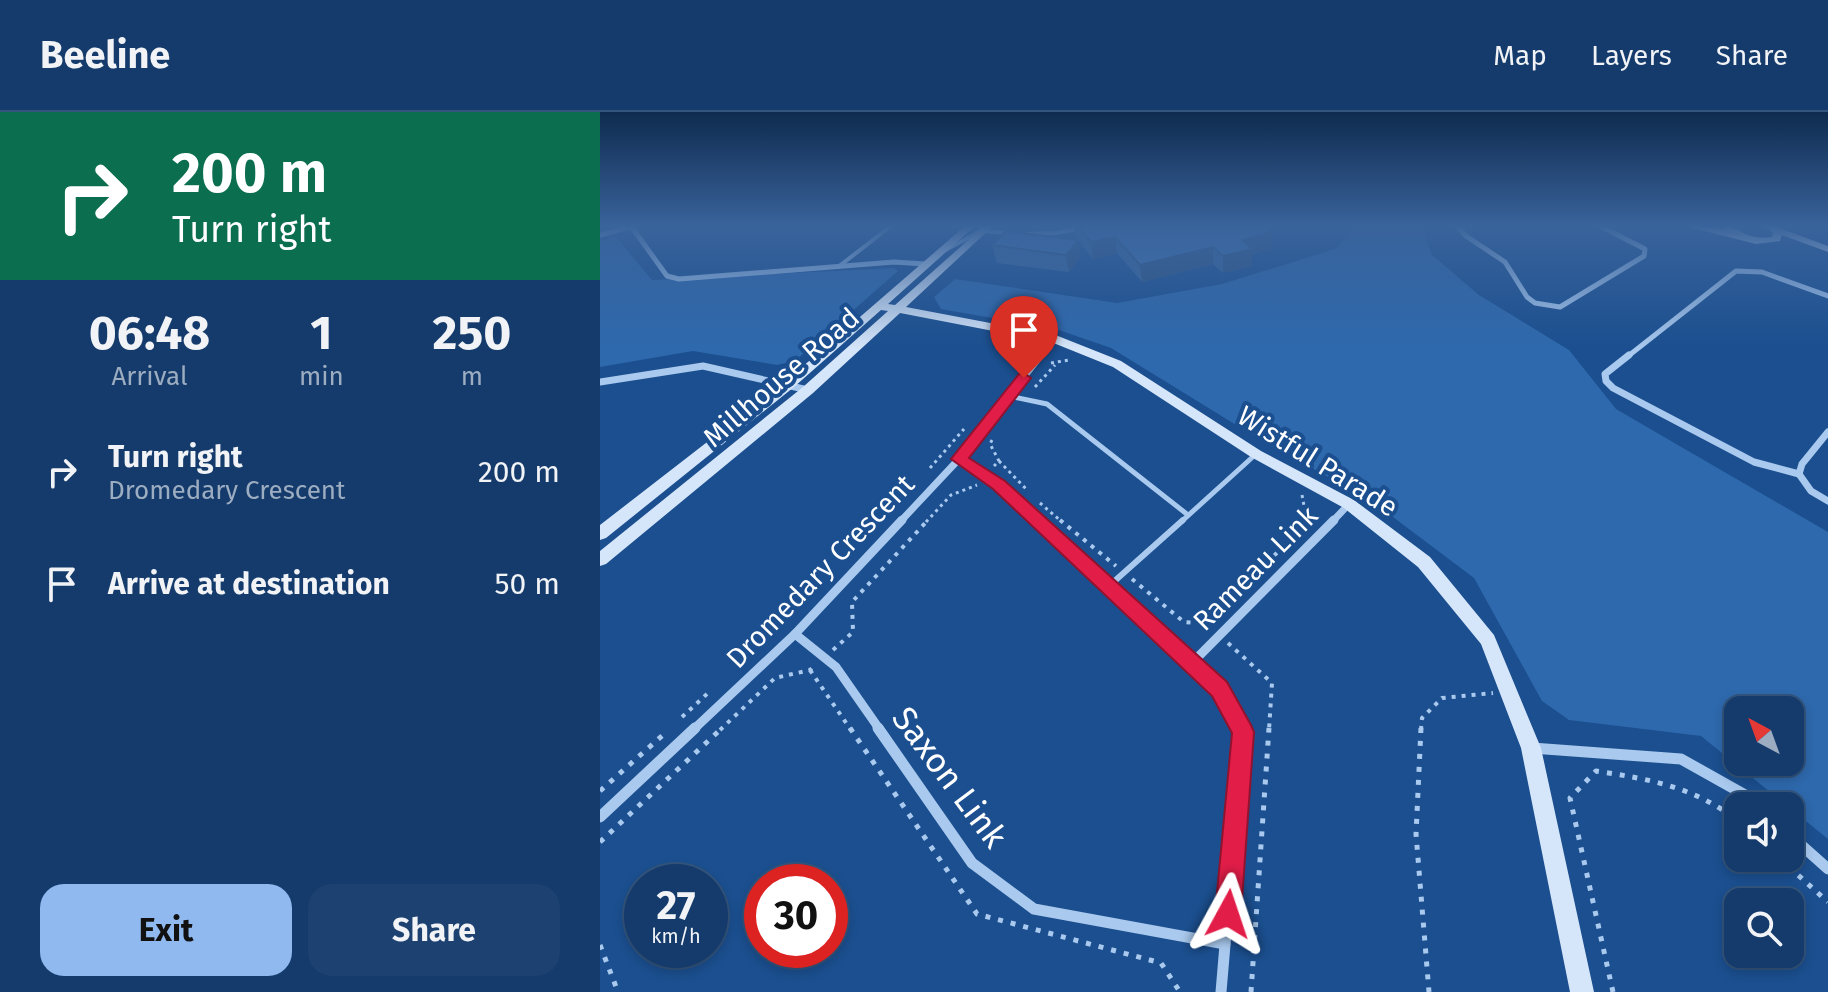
<!DOCTYPE html>
<style>
:root{--surface:#143b6b;--page:#1d4271;--text:#f1f3f6;--muted:#9dadc1;--line:#33557e;--accent:#90b9f0}
body{margin:0;font-family:"Fira Sans",sans-serif;background:var(--page);color:var(--text);height:100vh;display:flex;flex-direction:column;font-size:30px;white-space:nowrap}
*{box-sizing:border-box;margin:0}
p{font-size:26px;color:var(--muted)}
.icon{flex:none;width:44px;height:44px;fill:none;stroke:currentColor;stroke-width:2;stroke-linecap:round;stroke-linejoin:round}
.map{position:relative;flex:1;overflow:hidden}
.panel{display:flex;flex-direction:column;background:var(--surface);width:600px}
.panel>*{flex:none}
.top-card{background:#0b6e4f;color:#fff;overflow:hidden}
.needle{width:52px;rotate:319deg}
.controls{position:absolute;left:1124px;top:584px;display:grid;gap:16px}
.controls a{display:grid;place-items:center;width:80px;height:80px;border-radius:16px;background:var(--surface);box-shadow:0 4px 12px #0003,0 0 0 2px var(--line);font-size:40px}
.speed{position:absolute;left:24px;top:752px;display:flex;gap:16px;font-size:40px;font-weight:700;text-align:center}
.speed>*{display:grid;place-content:center;width:104px;height:104px;border-radius:50%;background:var(--surface);box-shadow:0 4px 12px #0003,0 0 0 2px var(--line);line-height:1}
.speed small{font-size:20px;font-weight:400}
.speed .limit{border:12px solid #d22;background:#fff;color:#111}
.pin{position:absolute;display:grid;place-items:center;width:68px;height:68px;color:#fff;margin:-82px -34px;border-radius:50% 50% 50% 0;rotate:-45deg;box-shadow:0 0 8px #0007}
.pin .icon{rotate:45deg}
.me{position:absolute;width:88px;margin:-44px;rotate:5deg;stroke-linejoin:round;filter:drop-shadow(0 0 6px #0008)}
.turn{display:flex;align-items:center;gap:28px;height:168px;padding:0 40px;font-size:36px}
.turn .icon{width:104px;height:104px;stroke-width:2.5}
.turn b{display:block;font-size:56px;line-height:68px}
.eta{display:flex;justify-content:space-evenly;align-items:center;height:136px;text-align:center}
.eta b{font-size:48px;font-weight:700;line-height:56px}
.primary-button{display:flex;gap:16px;margin-top:auto;padding:16px 40px}
.primary-button a{flex:1;height:92px;border-radius:24px;background:var(--accent);color:#111;font-size:32px;font-weight:700;line-height:92px;text-align:center}
.primary-button a+a{background:var(--page);color:var(--text)}
ul{padding:0;list-style:none}
li{display:flex;align-items:center;gap:24px;height:112px;padding:0 40px}
li div{flex:1}
li b{display:block;font-size:30px}
li em{font-style:normal}
header{display:flex;align-items:center;gap:48px;box-sizing:border-box;height:112px;padding:0 40px;background:var(--surface);border-bottom:2px solid var(--line)}
header strong{font-size:38px}
nav{display:flex;gap:44px;margin-inline-start:auto;font-size:28px}
main{display:flex;flex:1;min-height:0}
.map>svg:first-child{display:block}
</style>
<header>
<strong>Beeline</strong>
<nav><a>Map</a><a>Layers</a><a>Share</a></nav>
</header>
<main>
<section class="panel">
<div class="top-card">
<div class="turn"><svg class="icon" aria-label="right" viewBox="0 0 24 24"><path d="M7 20v-9h11M14 6l5 5-5 5"/></svg><div><b>200 m</b>Turn right</div></div>
</div>
<div class="eta">
<div><b>06:48</b><p>Arrival</p></div>
<div><b>1</b><p>min</p></div>
<div><b>250</b><p>m</p></div>
</div>
<ul>
<li><svg class="icon" aria-label="right" viewBox="0 0 24 24"><path d="M7 20v-9h11M14 6l5 5-5 5"/></svg><div><b>Turn right</b><p>Dromedary Crescent</p></div><em>200 m</em></li>
<li><svg class="icon" aria-label="arrive" viewBox="0 0 24 24"><path d="M6 21V4h12l-3 4 3 4H6"/></svg><div><b>Arrive at destination</b></div><em>50 m</em></li>
</ul>
<div class="primary-button"><a>Exit</a><a>Share</a></div>
</section>
<div class="map">
<svg width="1228" height="880" viewBox="0 0 1228 880">
<rect width="100%" height="100%" fill="#1b4f8f"/>
<g fill="#2e69ad" fill-rule="evenodd">
<path d="M 759,114 L 821,114 L 832,143 L 879,183 L 969,238 L 1016,297 L 1228,420 L 1228,727 L 1101,624 L 969,608 L 942,589 L 874,466 L 769,387 L 667,332 L 511,236 L 456,217 L 341,197 L 334,185 L 355,167 L 517,191 L 622,172 L 735,137 ZM 1138,598 L 1190,598 L 1190,650 L 1138,650 Z"/>
<path d="M 16,125 L 52,168 L 294,156 L 298,159 L 195,249 L 177,253 L 93,239 L 0,255 L 0,129 Z"/>
</g>
<g fill="none" stroke-linecap="round" stroke-linejoin="round">
<g stroke="#a9c9ee" stroke-width="3" stroke-dasharray="3 4" stroke-linecap="butt">
<path d="M 451,251 L 469,248"/>
<path d="M 435,275 L 455,253"/>
<path d="M 392,328 L 390,332 L 399,349 L 394,354"/>
<path d="M 399,349 L 428,379"/>
<path d="M 330,356 L 364,317"/>
<path d="M 702,383 L 707,410"/>
<path d="M 440,391 L 462,410"/>
<path d="M 326,410 L 351,383 L 377,373"/>
</g>
<g stroke="#a9c9ee" stroke-width="4" stroke-dasharray="4 6" stroke-linecap="butt">
<path d="M 460,408 L 516,454"/>
<path d="M 532,467 L 584,510 L 607,512"/>
<path d="M 610,515 L 607,512 L 709,408"/>
<path d="M 628,531 L 672,571 L 669,618"/>
<path d="M 233,538 L 253,520 L 252,490 L 328,408"/>
<path d="M 210,558 L 251,618"/>
<path d="M 82,605 L 108,581"/>
<path d="M 120,618 L 175,566 L 210,558 L 214,554"/>
<path d="M 821,618 L 822,606 L 842,586 L 893,581"/>
</g>
<g stroke="#a9c9ee" stroke-width="5" stroke-dasharray="5 8" stroke-linecap="butt">
<path d="M 250,616 L 377,802 L 561,851 L 580,880"/>
<path d="M 821,616 L 816,722 L 829,880"/>
<path d="M 0,679 L 64,622"/>
<path d="M 0,730 L 122,616"/>
<path d="M 1179,746 L 1228,790"/>
<path d="M 0,833 L 18,880"/>
<path d="M 651,880 L 669,616"/>
<path d="M 1013,880 L 970,686 L 996,659 C 1049,667 1095,675 1138,709"/>
</g>
<g stroke="#a9c9ee" stroke-width="4">
<path d="M 381,114 L 383,119 L 409,121"/>
<path d="M 424,122 L 456,121 L 492,114"/>
<path d="M 342,140 L 384,117"/>
<path d="M 238,155 L 291,114"/>
</g>
<g stroke="#a9c9ee" stroke-width="5">
<path d="M 409,284 L 447,292 L 588,403"/>
<path d="M 581,410 L 656,342"/>
</g>
<path stroke="#a9c9ee" stroke-width="6" d="M 509,474 L 583,408"/>
<g stroke="#a9c9ee" stroke-width="5">
<path d="M 31,114 L 67,164 L 79,167 L 294,150 L 326,152"/>
<path d="M 857,114 L 866,124 L 905,150 L 927,185 L 935,191 L 960,195 L 1044,144 L 1045,137 L 1000,114"/>
<path d="M 0,123 L 33,114"/>
<path d="M 440,245 L 454,227"/>
<path d="M 1027,245 L 1136,159 L 1162,160 L 1228,184"/>
</g>
<g stroke="#a9c9ee" stroke-width="7">
<path d="M 1029,243 L 1005,262 L 1006,269 L 1013,276 L 1154,350 L 1199,362"/>
<path d="M 0,270 L 103,254 L 208,278"/>
<path d="M 1228,320 L 1202,352 L 1199,362 L 1211,379 L 1228,389"/>
<path d="M 359,347 L 399,373 L 439,410"/>
<path d="M 300,410 L 359,347 L 441,243"/>
<path d="M 732,410 L 749,392"/>
</g>
<g stroke="#a9c9ee" stroke-width="9">
<path d="M 436,408 L 620,577 L 642,618"/>
<path d="M 195,522 L 236,555 L 280,618"/>
<path d="M 592,551 L 734,408"/>
<path d="M 93,618 L 195,522 L 302,408"/>
</g>
<g stroke="#a9c9ee" stroke-width="11">
<path d="M 278,616 L 372,751 L 434,797 L 625,832"/>
<path d="M 932,636 L 1081,647 L 1147,684 L 1157,694"/>
<path d="M 0,705 L 95,616"/>
<path d="M 1190,723 L 1228,757"/>
<path d="M 621,880 L 643,620 L 641,616"/>
</g>
<g fill="#d6e6fa" fill-rule="evenodd">
<path d="M 365,114 L 375,114 L 288,192 L 295,193 L 384,114 L 393,114 L 306,195 L 458,224 L 521,249 L 661,339 L 754,388 L 830,445 L 894,523 L 941,636 L 994,880 L 970,880 L 921,636 L 881,532 L 818,455 L 744,396 L 651,345 L 513,255 L 451,230 L 300,201 L 213,281 L 6,452 L 0,454 L 0,439 L 203,275 L 288,199 L 281,198 L 194,275 L 6,426 L 0,428 L 0,413 L 186,269 Z"/>
<path d="M 1092,114 L 1124,117 L 1123,114 C 1141,114 1144,129 1172,125 L 1173,121 L 1164,114 L 1174,114 L 1228,134 L 1228,140 L 1182,123 L 1180,129 L 1156,132 L 1093,116 Z"/>
</g>
</g>
<g fill="#3a679d">
<path d="M 474,114 L 664,114 L 672,120 L 671,137 L 652,142 L 652,154 L 623,161 L 613,152 L 542,170 L 517,141 L 493,147 L 476,125 Z"/>
<path d="M 406,119 L 480,145 L 469,160 L 397,151 L 392,133 Z"/>
</g>
<g fill="#305480">
<path d="M 672,120 L 671,137 L 652,142 L 652,154 L 623,161 L 623,144 L 642,128 Z"/>
<path d="M 515,125 L 517,141 L 493,147 L 491,130 Z"/>
<path d="M 478,128 L 480,145 L 469,160 L 466,143 Z"/>
<path d="M 613,135 L 613,152 L 542,170 L 540,153 Z"/>
</g>
<g fill="#4478b7" stroke="#305480" stroke-width="2">
<path d="M 477,114 L 664,114 L 672,120 L 642,128 L 652,137 L 623,144 L 613,135 L 540,153 L 515,125 L 491,130 Z"/>
<path d="M 406,119 L 478,128 L 466,143 L 392,133 Z"/>
</g>
<linearGradient id="sky" x2="0" y2="1"><stop stop-color="#0f2b4f"/><stop offset="0.48" stop-color="#39639b"/><stop offset="1" stop-color="#39639b" stop-opacity="0"/></linearGradient>
<rect width="1228" height="237" fill="url(#sky)"/>
<path fill="#e11d48" stroke="#92132f" stroke-width="2" d="M 424,261 L 431,266 L 369,346 L 405,369 L 627,570 L 651,613 L 654,620 L 641,802 L 637,811 L 628,815 L 619,811 L 615,802 L 632,621 L 612,584 L 393,377 L 351,347 L 419,262 Z"/>
<g text-anchor="middle" stroke-width="8" stroke-linejoin="round" paint-order="stroke">
<g font-size="28" fill="#fff" stroke="#1b4f8f">
<text transform="translate(181 265) rotate(-41)" y="10">Millhouse Road</text>
<text transform="translate(718 349) rotate(32)" y="10">Wistful Parade</text>
<text transform="translate(655 456) rotate(-45)" y="10">Rameau Link</text>
<text transform="translate(220 459) rotate(-46)" y="10">Dromedary Crescent</text>
</g>
<g font-size="34" fill="#fff" stroke="#1b4f8f">
<text transform="translate(350 665) rotate(53)" y="12">Saxon Link</text>
</g>
</g>
</svg>
<div class="controls">
<a><svg class="needle" viewBox="-14 -14 28 28"><path d="M0-13l5 13h-10z" fill="#e53935"/><path d="M0 13l5-13h-10z" fill="#9dadc1"/></svg></a>
<a><svg class="icon" aria-label="sound" viewBox="0 0 24 24"><path d="M4 9h4l5-4v14l-5-4H4zM17 9q2 3 0 6"/></svg></a>
<a><svg class="icon" aria-label="search" viewBox="0 0 24 24"><circle cx="10" cy="10" r="6"/><path d="M15 15l6 6"/></svg></a>
</div>
<div class="speed"><div>27<small>km/h</small></div><div class="limit">30</div></div>
<div class="pin" style="left:424px;top:266px;background:#d93025"><svg class="icon" aria-label="arrive" viewBox="0 0 24 24"><path d="M6 21V4h12l-3 4 3 4H6"/></svg></div>
<svg class="me" style="left:628px;top:802px" viewBox="-20 -20 40 40"><path d="M0-17L14 15 0 8-14 15z" fill="#e11d48" stroke="#fff" stroke-width="4"/></svg>
</div>
</main>
